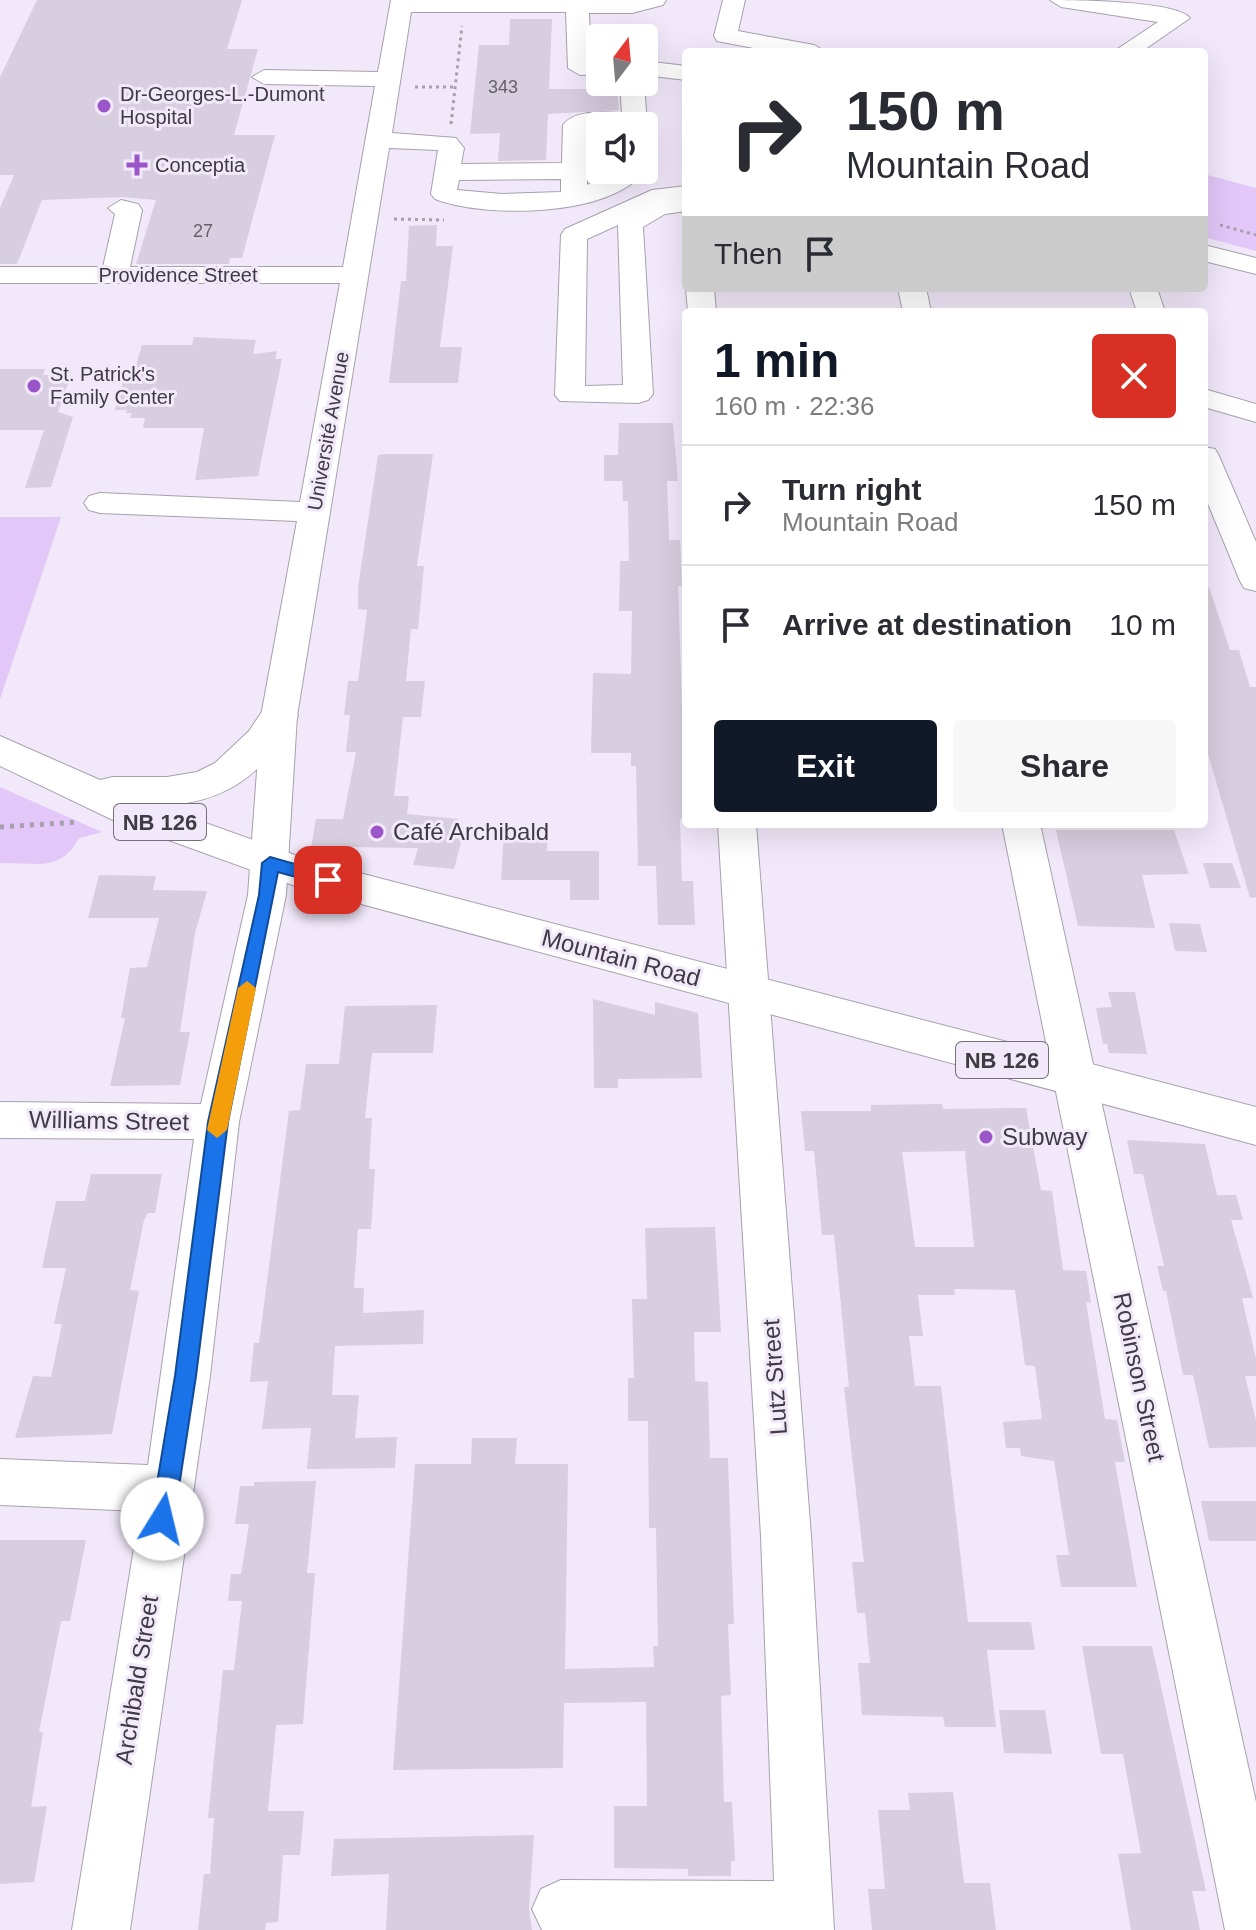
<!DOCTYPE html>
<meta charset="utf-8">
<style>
:root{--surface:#fff;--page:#f7f7f7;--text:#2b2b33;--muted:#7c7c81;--line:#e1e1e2;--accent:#111827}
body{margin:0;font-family:Helvetica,sans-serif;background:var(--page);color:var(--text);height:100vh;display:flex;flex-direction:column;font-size:30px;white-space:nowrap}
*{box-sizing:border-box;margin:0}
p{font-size:26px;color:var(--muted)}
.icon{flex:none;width:44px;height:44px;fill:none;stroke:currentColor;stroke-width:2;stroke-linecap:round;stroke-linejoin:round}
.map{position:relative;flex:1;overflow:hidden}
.details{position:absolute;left:682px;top:308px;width:526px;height:520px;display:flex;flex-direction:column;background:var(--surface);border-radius:8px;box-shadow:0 8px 32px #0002}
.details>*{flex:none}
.banner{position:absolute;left:682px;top:48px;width:526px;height:244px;border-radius:8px;box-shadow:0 8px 32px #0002;background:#fff;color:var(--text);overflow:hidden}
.needle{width:52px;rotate:16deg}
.buttons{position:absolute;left:586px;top:24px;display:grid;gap:16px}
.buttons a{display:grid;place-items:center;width:72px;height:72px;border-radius:8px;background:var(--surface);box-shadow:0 8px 32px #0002;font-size:40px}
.pin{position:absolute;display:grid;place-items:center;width:68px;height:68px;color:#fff;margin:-34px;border-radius:16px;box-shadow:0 4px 12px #0006}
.me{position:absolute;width:88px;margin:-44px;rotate:9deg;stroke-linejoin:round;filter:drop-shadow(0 0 6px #0008)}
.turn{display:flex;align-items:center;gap:28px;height:168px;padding:0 32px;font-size:36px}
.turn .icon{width:104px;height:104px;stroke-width:2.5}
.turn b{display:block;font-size:56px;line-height:68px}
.then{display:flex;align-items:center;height:76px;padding:0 32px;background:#0003;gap:16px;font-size:30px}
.round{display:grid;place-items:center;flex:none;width:84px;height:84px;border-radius:8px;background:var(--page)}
.summary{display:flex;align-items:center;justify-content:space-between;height:136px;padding:0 32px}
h1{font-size:48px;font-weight:800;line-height:60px;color:var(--accent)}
.button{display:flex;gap:16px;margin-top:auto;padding:16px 32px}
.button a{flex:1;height:92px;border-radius:8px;background:var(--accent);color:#fff;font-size:32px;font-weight:800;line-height:92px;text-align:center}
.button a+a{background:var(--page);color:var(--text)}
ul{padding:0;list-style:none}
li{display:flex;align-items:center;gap:24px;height:120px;padding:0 32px;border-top:2px solid var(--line)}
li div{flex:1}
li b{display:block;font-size:30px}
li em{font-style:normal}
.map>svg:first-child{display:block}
</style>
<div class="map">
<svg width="1256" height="1930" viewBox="0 0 1256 1930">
<rect width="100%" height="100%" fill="#f1e8f9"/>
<g fill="#e2c7f8">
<path d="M 1204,174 L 1256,188 L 1256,251 L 1204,237 Z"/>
<path d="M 0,517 L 61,517 L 0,699 Z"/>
<path d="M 0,787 L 102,832 L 79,838 C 60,873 37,862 0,863 Z"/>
</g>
<g fill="#d7cedf" fill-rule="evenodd">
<path d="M 37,0 L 242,0 L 227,49 L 258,49 L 234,135 L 275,135 L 242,258 L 230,258 L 229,264 L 136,264 L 156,200 L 122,197 L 42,200 L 17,264 L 0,264 L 0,208 L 14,175 L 0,175 L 0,77 Z"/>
<path d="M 510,19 L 552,19 L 549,89 L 617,89 L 619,110 L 548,114 L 546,160 L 498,161 L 500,133 L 470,134 L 479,45 L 509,45 Z"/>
<path d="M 437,225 L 436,246 L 453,246 L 440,347 L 462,347 L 458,383 L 389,383 L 401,281 L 406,281 L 409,226 Z"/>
<path d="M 194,337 L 256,340 L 253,354 L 277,351 L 275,359 L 282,359 L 258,476 L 195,480 L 204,428 L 143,428 L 145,418 L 130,418 L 132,413 L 126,413 L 127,410 L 115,410 L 123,382 L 131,382 L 142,345 L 192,345 Z"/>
<path d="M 0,369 L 45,369 L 43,375 L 71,375 L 58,412 L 73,417 L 51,487 L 25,488 L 44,430 L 0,430 Z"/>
<path d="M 619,423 L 673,423 L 678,481 L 667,481 L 669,540 L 680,540 L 682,586 L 678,586 L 683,737 L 686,737 L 686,819 L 680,819 L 682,881 L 693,881 L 695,925 L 658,925 L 656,866 L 638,866 L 636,766 L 631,766 L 631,753 L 591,753 L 593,673 L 631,674 L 632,611 L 619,611 L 620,561 L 629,561 L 628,501 L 623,501 L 622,481 L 604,481 L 604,455 L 618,455 Z"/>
<path d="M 385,454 L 433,454 L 417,566 L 424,566 L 418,629 L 411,629 L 406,681 L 425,681 L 421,717 L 403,717 L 394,796 L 409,796 L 407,814 L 458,819 L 456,826 L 465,827 L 454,869 L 413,865 L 418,848 L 339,847 L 338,856 L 311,848 L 316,819 L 343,819 L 356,752 L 346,752 L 350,715 L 344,715 L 348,681 L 358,681 L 367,610 L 358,609 L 358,587 L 378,455 Z"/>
<path d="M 1209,587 L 1230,650 L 1239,650 L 1250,687 L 1256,687 L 1256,897 L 1250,898 L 1204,740 L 1204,588 Z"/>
<path d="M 504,830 L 548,830 L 547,851 L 599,851 L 599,900 L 570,900 L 570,880 L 501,880 Z"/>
<path d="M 1056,830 L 1174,830 L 1189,874 L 1142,875 L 1155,928 L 1078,926 Z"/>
<path d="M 1203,863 L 1232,863 L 1241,888 L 1210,888 Z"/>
<path d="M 99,875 L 156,876 L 153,890 L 207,891 L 195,933 L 180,1032 L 190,1032 L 180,1085 L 110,1086 L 125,1018 L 121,1018 L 130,968 L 147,967 L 159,918 L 88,918 Z"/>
<path d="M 1169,923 L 1200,924 L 1207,952 L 1175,951 Z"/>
<path d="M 1108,992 L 1135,992 L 1147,1054 L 1109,1053 L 1107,1044 L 1103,1044 L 1096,1008 L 1112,1007 Z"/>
<path d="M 593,999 L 655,1015 L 655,1002 L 698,1013 L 702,1078 L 618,1079 L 618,1088 L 594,1088 Z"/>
<path d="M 437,1005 L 433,1053 L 372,1053 L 365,1118 L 372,1118 L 369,1169 L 375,1169 L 371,1229 L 358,1229 L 354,1288 L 364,1288 L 363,1313 L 424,1310 L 423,1344 L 335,1346 L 332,1395 L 359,1395 L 355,1438 L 397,1437 L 395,1468 L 307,1469 L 311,1428 L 262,1429 L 268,1381 L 250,1382 L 254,1343 L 259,1343 L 289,1111 L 300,1110 L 306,1064 L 339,1064 L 345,1006 Z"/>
<path d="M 942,1104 L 943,1109 L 1026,1108 L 1041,1190 L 1052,1191 L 1063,1270 L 1086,1271 L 1091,1303 L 1086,1302 L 1105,1419 L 1117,1420 L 1125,1462 L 1115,1462 L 1137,1587 L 1061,1587 L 1056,1555 L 1069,1555 L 1054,1461 L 1021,1456 L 1020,1448 L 1006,1448 L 1003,1422 L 1042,1419 L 1035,1366 L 1025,1365 L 1015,1290 L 954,1289 L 955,1295 L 918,1295 L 923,1336 L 909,1336 L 915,1386 L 941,1386 L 968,1622 L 1031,1622 L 1035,1650 L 987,1650 L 996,1727 L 945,1727 L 943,1717 L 862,1715 L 858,1663 L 870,1663 L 865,1613 L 857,1613 L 852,1562 L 864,1562 L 844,1387 L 849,1387 L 834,1235 L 822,1235 L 814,1151 L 805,1151 L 801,1111 L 871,1111 L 871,1105 ZM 965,1151 L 974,1247 L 915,1247 L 902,1152 Z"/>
<path d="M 1127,1140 L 1205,1144 L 1217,1195 L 1236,1195 L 1243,1220 L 1231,1220 L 1253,1298 L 1242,1298 L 1256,1359 L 1256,1376 L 1245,1376 L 1256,1421 L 1256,1447 L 1209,1448 L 1193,1375 L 1183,1375 L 1166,1291 L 1163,1291 L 1157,1266 L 1164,1266 L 1143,1174 L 1134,1174 Z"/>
<path d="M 91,1174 L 162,1174 L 155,1213 L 148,1213 L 144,1220 L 130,1290 L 139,1291 L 112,1434 L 15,1438 L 33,1376 L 51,1377 L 62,1324 L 54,1324 L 66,1268 L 42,1268 L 56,1201 L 85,1201 Z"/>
<path d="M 715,1227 L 721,1332 L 694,1332 L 695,1381 L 708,1382 L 710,1458 L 728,1458 L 734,1624 L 728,1624 L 731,1695 L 721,1696 L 724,1802 L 732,1802 L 735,1861 L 731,1861 L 731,1876 L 688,1876 L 688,1869 L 614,1868 L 614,1806 L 647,1806 L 646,1702 L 564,1703 L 563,1768 L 393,1770 L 415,1464 L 471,1464 L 472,1438 L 517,1438 L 515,1464 L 568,1464 L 565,1669 L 654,1667 L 653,1646 L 658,1646 L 656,1528 L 649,1528 L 648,1421 L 628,1421 L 628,1378 L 634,1378 L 632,1299 L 647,1299 L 645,1228 Z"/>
<path d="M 316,1481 L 307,1573 L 315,1573 L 303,1724 L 276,1725 L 268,1811 L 304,1811 L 300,1855 L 283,1855 L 278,1922 L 266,1923 L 265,1930 L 198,1930 L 204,1874 L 210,1874 L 214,1818 L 208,1818 L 223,1670 L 234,1670 L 242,1601 L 228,1601 L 231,1574 L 241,1574 L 249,1524 L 235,1524 L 240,1486 L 254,1486 L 254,1482 Z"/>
<path d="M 1201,1501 L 1256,1501 L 1256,1541 L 1209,1541 Z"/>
<path d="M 0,1540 L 86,1540 L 70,1621 L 61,1621 L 39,1732 L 43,1732 L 31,1807 L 47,1806 L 34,1882 L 0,1884 Z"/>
<path d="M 1082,1646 L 1152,1646 L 1206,1891 L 1192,1891 L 1200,1930 L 1131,1930 L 1118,1854 L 1141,1853 L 1123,1754 L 1101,1754 Z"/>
<path d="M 999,1710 L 1045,1710 L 1052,1754 L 1004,1753 Z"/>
<path d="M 953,1792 L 964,1883 L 990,1883 L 996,1930 L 872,1930 L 868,1889 L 885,1889 L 878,1810 L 910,1810 L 908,1793 Z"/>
<path d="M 534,1835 L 529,1908 L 532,1930 L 386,1930 L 389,1874 L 331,1876 L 334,1839 Z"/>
</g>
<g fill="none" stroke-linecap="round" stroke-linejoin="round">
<defs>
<g id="minor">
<path d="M 391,0 L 666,0 L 663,5 L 632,13 L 589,13 L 591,60 L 600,60 L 600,74 L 580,75 L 568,68 L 566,12 L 411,12 L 392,133 L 456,138 L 464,148 L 461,164 L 562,163 L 563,125 C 575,109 603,113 622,113 L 620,82 L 644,82 L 647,126 L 644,131 L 644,126 L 587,129 L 587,185 L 615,170 L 645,170 C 612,218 483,218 435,199 L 431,194 L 438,150 L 389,148 L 297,716 L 286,895 L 239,1122 L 210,1376 L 130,1930 L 72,1930 L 140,1511 L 0,1505 L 0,1459 L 148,1465 L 194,1139 L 0,1138 L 0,1102 L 201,1104 L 248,895 L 261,716 L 297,521 L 100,513 L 89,510 L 84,503 L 89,496 L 100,493 L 300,502 L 340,283 L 0,283 L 0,267 L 103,267 L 115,214 L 108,208 L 121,200 L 138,204 L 142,210 L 130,267 L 343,267 L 375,86 L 264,84 L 252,77 L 264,70 L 378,72 ZM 561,179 L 561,192 L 502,194 L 457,190 L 459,180 Z"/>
<path d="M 723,0 L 745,0 L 738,31 L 814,45 L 826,52 L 775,52 L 717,41 L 714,36 Z"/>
<path d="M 1050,0 C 1074,0 1178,1 1190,18 L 1141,52 L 1113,52 L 1158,22 L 1061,7 Z"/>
<path d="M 644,61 L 686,66 L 686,80 L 644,75 Z"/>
<path d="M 686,186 L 686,211 L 665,214 L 643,227 L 653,394 L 648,400 L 638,403 L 560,401 L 555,395 L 561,235 L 565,229 L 652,190 ZM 618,225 L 623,385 L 585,386 L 587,239 Z"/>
<path d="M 1204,245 L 1256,258 L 1256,274 L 1204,261 Z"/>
<path d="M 686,288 L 714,288 L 716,312 L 688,312 Z"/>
<path d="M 898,288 L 926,288 L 931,312 L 903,312 Z"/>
<path d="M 1129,288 L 1157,288 L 1165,312 L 1137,312 Z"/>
<path d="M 1204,389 L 1256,404 L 1256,422 L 1204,407 Z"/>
<path d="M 1204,447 L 1215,449 L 1219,456 L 1256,542 L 1256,591 L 1244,588 L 1240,581 L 1204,494 Z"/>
<path d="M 718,824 L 756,824 L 811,1536 L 834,1930 L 542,1930 L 532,1909 L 541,1889 L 561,1880 L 774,1881 L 761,1536 Z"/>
<path d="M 1002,824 L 1040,824 L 1256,1802 L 1256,1930 L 1225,1930 Z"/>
</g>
<path id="major" d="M 279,703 L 293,707 L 298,716 C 263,774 228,803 158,806 L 306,859 L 1256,1107 L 1256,1145 L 298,887 L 113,820 L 0,766 L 0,736 L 100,780 L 113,777 L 167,777 L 197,772 L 215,763 L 249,731 L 265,707 Z"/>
</defs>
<use href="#minor" stroke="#a8a0af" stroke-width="2"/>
<use href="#major" stroke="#a8a0af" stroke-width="2"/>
<g stroke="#a69fac" stroke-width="3" stroke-dasharray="3 4" stroke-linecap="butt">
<path d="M 415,87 L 455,87"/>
<path d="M 451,124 L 462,26"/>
<path d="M 394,219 L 444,220"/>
<path d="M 1220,225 L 1256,235"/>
</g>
<path stroke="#a69fac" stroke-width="5" stroke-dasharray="4 6" stroke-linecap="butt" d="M 0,827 L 79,822"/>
<use href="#minor" fill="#fff" fill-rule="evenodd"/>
<use href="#major" fill="#fff" fill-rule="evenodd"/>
</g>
<path fill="#1a73e8" stroke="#114b97" stroke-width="2" d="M 270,857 L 334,875 L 337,880 L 328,886 L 278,872 L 228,1122 L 196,1376 L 174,1519 L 170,1527 L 162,1530 L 154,1527 L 151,1519 L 175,1376 L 208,1122 L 259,895 L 262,863 Z"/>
<path fill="#f59e0b" d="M 247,981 L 256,988 L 227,1130 L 217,1138 L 207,1130 L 238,988 Z"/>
<g fill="#9a55c9" stroke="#f1e8f9" stroke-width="3">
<circle cx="104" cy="106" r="8"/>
<path d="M133 153h8v8h8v8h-8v8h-8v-8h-8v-8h8z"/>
<circle cx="34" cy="386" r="8"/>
<circle cx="377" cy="832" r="8"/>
<circle cx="986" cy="1137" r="8"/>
</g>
<g text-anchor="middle" stroke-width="6" stroke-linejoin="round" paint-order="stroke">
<g font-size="18" fill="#656069">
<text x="503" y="93">343</text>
<text x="203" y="237">27</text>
</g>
<g font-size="20" fill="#3f3b42" stroke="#f1e8f9" text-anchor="start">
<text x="120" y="101">Dr-Georges-L.-Dumont<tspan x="120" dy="23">Hospital</tspan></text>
<text x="155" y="172">Conceptia</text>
<text x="50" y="381">St. Patrick's<tspan x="50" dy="23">Family Center</tspan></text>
</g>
<g font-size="20" fill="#3f3b42" stroke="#f1e8f9">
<text x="178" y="282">Providence Street</text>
<text transform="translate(328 431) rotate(-80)" y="7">Université Avenue</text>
</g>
<g fill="#f1e8f9" stroke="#746f79" stroke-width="2">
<rect x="114" y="804" width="92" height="36" rx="6"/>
<rect x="956" y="1042" width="92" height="36" rx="6"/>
</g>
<g font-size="22" font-weight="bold" fill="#3f3b42">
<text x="160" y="830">NB 126</text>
<text x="1002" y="1068">NB 126</text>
</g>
<g font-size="24" fill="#3f3b42" stroke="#f1e8f9" text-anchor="start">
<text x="393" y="840">Café Archibald</text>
<text x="1002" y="1145">Subway</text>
</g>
<g font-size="24" fill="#3f3b42" stroke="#f1e8f9">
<text transform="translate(621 958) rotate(15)" y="8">Mountain Road</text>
<text transform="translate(109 1121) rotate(1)" y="8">Williams Street</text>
<text transform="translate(775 1377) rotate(-94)" y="8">Lutz Street</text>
<text transform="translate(1139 1377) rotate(78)" y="8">Robinson Street</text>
<text transform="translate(137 1680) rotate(-81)" y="8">Archibald Street</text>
</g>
</g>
</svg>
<div class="buttons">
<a><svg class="needle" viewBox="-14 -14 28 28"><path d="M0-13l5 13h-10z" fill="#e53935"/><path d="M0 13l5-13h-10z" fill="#7c7c81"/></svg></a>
<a><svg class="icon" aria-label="sound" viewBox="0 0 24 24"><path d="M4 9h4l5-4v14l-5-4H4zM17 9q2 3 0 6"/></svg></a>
</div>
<div class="pin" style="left:328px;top:880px;background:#d93025"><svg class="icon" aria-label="arrive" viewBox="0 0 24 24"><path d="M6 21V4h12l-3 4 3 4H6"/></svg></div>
<svg class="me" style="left:162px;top:1519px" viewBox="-20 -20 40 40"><circle r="19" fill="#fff"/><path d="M0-13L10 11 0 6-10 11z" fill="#1a73e8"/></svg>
<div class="banner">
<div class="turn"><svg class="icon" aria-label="right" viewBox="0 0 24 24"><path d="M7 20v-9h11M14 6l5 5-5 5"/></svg><div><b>150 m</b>Mountain Road</div></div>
<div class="then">Then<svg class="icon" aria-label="arrive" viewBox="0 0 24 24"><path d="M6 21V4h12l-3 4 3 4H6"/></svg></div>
</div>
<section class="details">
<div class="summary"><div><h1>1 min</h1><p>160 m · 22:36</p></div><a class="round" style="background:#d93025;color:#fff"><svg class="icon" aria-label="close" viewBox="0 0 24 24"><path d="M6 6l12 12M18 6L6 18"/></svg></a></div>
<ul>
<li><svg class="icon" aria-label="right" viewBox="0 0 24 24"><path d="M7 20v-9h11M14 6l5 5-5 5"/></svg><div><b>Turn right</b><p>Mountain Road</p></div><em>150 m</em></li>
<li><svg class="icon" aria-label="arrive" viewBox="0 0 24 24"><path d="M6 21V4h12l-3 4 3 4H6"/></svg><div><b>Arrive at destination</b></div><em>10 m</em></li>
</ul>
<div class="button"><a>Exit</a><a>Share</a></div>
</section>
</div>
